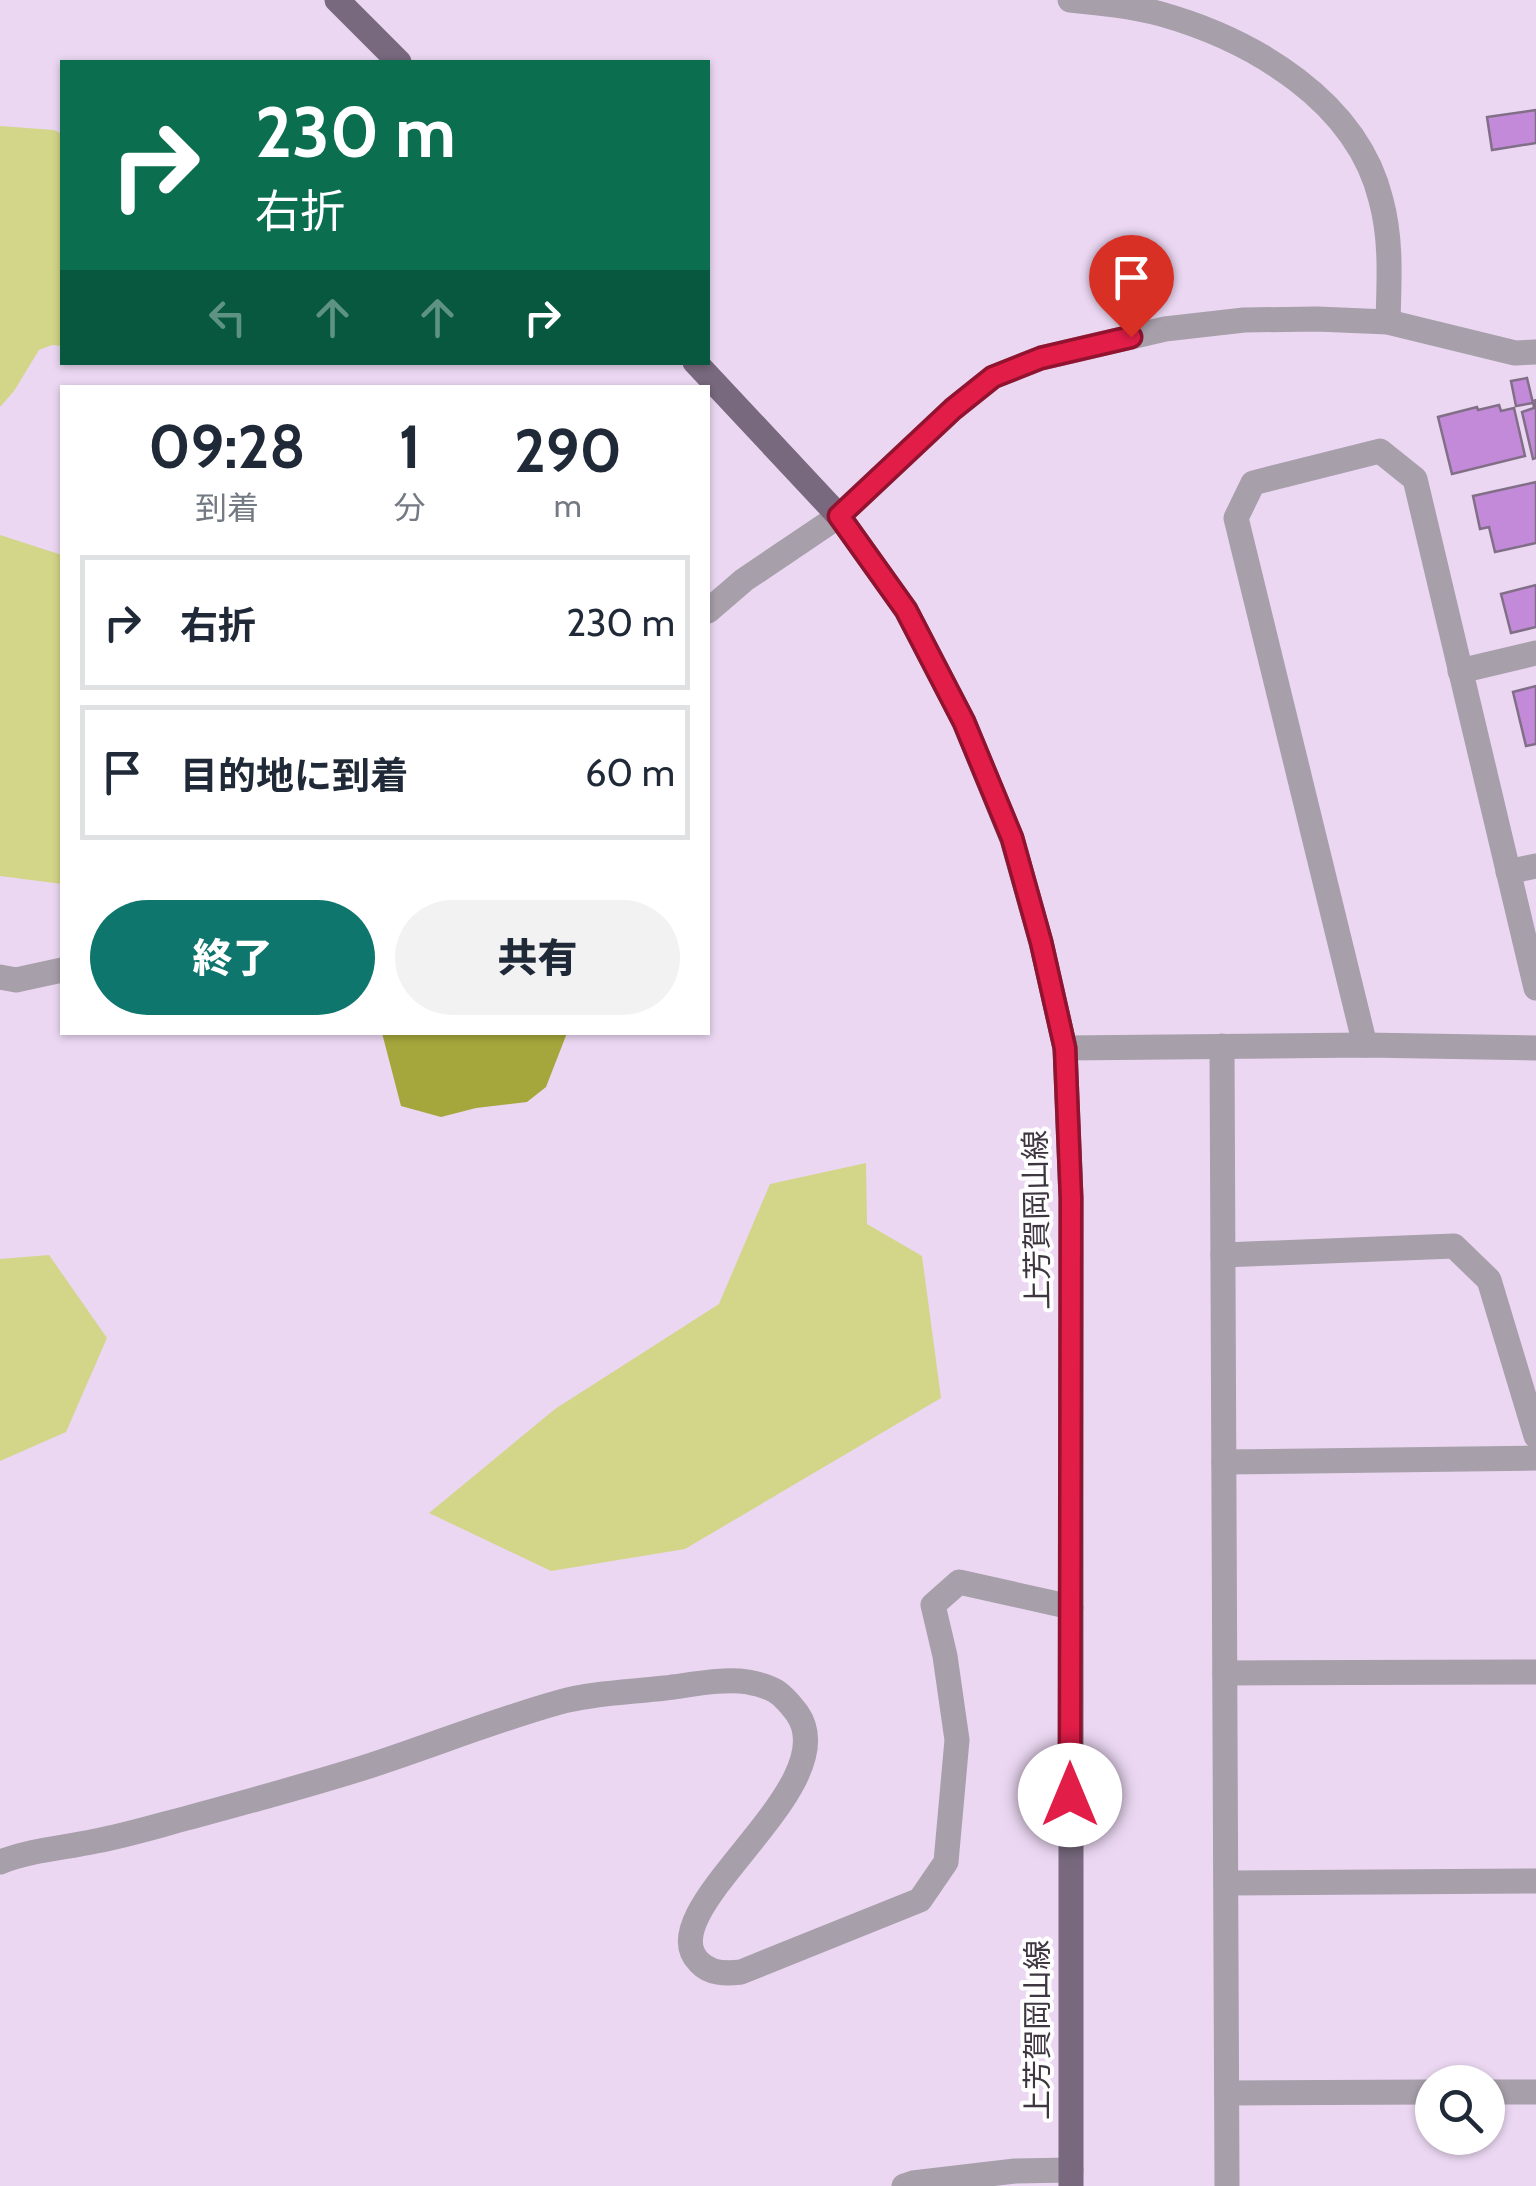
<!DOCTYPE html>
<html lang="ja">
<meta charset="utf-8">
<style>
:root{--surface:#fff;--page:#f2f2f3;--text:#1f2937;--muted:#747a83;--line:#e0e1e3;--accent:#0f766e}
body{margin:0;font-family:Cabin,"Noto Sans JP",sans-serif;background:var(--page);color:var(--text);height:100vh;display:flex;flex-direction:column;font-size:38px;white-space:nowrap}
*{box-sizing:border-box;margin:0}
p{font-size:32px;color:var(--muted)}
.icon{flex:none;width:55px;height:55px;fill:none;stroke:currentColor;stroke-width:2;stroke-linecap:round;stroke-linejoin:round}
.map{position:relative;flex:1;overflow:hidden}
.side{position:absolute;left:60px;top:385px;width:650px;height:650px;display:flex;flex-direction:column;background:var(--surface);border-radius:0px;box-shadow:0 2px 8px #0004}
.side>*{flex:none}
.hud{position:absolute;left:60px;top:60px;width:650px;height:305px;border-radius:0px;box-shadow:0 2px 8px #0004;background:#0b6e4f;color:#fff;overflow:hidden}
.buttons{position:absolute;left:1415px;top:2065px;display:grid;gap:20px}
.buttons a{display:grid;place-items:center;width:90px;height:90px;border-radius:50%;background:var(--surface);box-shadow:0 2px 8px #0004;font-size:50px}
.pin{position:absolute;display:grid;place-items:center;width:85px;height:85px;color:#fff;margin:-102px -42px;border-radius:50% 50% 50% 0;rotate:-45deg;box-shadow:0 0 10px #0007}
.pin .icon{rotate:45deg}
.me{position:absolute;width:110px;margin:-55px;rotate:0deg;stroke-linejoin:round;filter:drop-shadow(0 0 8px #0008)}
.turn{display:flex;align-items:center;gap:35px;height:210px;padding:0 30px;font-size:45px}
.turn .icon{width:130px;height:130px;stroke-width:2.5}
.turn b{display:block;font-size:70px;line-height:85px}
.lanes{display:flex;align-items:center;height:95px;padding:0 30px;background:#0003;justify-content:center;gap:50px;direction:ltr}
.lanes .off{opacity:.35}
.eta{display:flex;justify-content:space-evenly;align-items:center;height:170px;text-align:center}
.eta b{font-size:60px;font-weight:800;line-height:70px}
.primary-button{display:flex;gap:20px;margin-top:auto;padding:20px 30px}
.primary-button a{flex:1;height:115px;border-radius:60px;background:var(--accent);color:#fff;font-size:40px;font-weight:800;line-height:115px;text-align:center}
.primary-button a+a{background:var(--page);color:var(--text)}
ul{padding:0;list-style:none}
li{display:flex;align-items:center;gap:30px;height:135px;margin:0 20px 15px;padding:0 10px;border:5px solid var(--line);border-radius:0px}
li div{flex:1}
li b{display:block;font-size:38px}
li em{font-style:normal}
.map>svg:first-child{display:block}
</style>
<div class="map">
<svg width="1536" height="2186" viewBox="0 0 1536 2186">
<rect width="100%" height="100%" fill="#ebd7f2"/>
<g fill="#d3d688">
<path d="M 0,126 L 54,130 L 62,134 L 62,346 L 52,345 L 39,350 L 14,391 L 0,407 Z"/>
<path d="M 0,535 L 62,555 L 62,884 L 0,876 Z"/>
<path d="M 866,1163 L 867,1224 L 922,1256 L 941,1398 L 685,1549 L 551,1571 L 429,1513 L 555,1409 L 719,1304 L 770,1184 Z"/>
<path d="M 49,1255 L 107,1338 L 66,1432 L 0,1461 L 0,1259 Z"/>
</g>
<path fill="#a5a63b" d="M 382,1033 L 382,1032 L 567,1033 L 546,1087 L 527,1102 L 476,1108 L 441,1117 L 401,1106 Z"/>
<g fill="#c48ada" stroke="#816f87" stroke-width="2.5">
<path d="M 1536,110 L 1536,143 L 1492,150 L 1487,117 Z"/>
<path d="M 1527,378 L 1533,403 L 1516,406 L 1511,381 Z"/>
<path d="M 1536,400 L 1536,458 L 1533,459 L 1522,412 L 1534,408 L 1533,401 Z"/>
<path d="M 1499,405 L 1501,411 L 1514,408 L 1525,456 L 1452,474 L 1438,417 L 1477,407 L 1478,410 Z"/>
<path d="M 1536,482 L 1536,543 L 1495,552 L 1489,527 L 1480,529 L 1473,496 Z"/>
<path d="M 1536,585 L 1536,627 L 1511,633 L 1501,594 Z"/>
<path d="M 1536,686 L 1536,744 L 1526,746 L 1513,692 Z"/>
</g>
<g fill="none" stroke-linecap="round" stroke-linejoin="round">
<g stroke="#a79faa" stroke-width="25">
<path d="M 1070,0 C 1101,3 1131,6 1161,14 C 1253,40 1357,101 1381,200 C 1392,241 1389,281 1388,322"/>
<path d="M 708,611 L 744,580 L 839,516 L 953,409 L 993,377 L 1041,358 L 1165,329 L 1244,320 L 1317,319 L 1388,322 L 1515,353 L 1536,352"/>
<path d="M 1460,671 L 1536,653"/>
<path d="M 1508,872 L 1536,866"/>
<path d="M 0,977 L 16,980 L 62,970"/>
<path d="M 1365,1045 L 1236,518 L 1253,483 L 1380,451 L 1415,479 L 1536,988"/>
<path d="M 1222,1046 L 1227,2186"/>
<path d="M 1065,1048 L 1365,1045 L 1536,1048"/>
<path d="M 1223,1255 L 1454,1246 L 1489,1280 L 1536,1436"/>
<path d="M 1224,1462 L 1536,1458"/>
<path d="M 1225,1673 L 1536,1672"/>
<path d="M 0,1862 C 31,1850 63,1848 96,1841 C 128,1835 160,1825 191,1817 C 250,1801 309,1785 366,1767 C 431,1746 495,1720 560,1702 C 592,1693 632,1692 665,1688 C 691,1685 722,1678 748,1682 C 774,1687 781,1692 797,1713 C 849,1787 647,1910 699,1962 C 710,1974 726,1974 741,1972 L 920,1900 L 946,1862 L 957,1740 L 945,1656 L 933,1605 L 959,1582 L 1071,1607"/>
<path d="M 1226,1883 L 1536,1881"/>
<path d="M 1488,2092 L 1536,2092"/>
<path d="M 1227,2093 L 1432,2092"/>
<path d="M 904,2186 L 913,2183 L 1015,2171 L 1071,2170"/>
</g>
<g stroke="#78697e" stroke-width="25">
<path d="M 337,0 L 399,62"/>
<path d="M 695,362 L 839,516 L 906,610 L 964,722 L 1012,839 L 1041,942 L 1065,1048 L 1071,1198 L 1071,2186"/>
</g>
</g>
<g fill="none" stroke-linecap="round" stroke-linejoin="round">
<defs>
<path id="route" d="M 1070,1795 L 1071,1198 L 1065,1048 L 1041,942 L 1012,838 L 964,722 L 906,610 L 839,516 L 953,409 L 993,377 L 1041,358 L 1131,337"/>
</defs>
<use href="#route" stroke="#92132f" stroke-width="25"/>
<use href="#route" stroke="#e11d48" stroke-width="18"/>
</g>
<g text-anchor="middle" stroke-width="8" stroke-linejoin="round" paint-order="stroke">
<g font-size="30" fill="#3e3741" stroke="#fff">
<text transform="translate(1037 1220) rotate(-91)" y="10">上芳賀岡山線</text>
<text transform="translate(1038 2030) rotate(-90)" y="10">上芳賀岡山線</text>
</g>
</g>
</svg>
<div class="buttons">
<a><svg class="icon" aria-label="search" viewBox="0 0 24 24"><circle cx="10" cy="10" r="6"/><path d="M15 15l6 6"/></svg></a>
</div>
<div class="pin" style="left:1131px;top:337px;background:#d93025"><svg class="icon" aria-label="arrive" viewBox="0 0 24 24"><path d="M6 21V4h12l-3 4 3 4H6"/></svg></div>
<svg class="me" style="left:1070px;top:1795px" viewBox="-20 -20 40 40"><circle r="19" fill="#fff"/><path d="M0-13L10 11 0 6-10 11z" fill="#e11d48"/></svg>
<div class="hud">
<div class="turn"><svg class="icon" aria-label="right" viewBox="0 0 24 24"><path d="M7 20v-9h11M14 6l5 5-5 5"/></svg><div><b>230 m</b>右折</div></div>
<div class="lanes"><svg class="icon off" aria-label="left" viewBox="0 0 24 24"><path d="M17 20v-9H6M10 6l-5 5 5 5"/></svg><svg class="icon off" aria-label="ahead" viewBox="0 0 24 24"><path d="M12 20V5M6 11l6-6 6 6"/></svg><svg class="icon off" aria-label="ahead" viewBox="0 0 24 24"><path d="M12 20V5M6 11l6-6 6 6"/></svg><svg class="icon" aria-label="right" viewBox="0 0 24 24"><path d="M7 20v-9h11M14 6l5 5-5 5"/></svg></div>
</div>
<section class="side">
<div class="eta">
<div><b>09:28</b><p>到着</p></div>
<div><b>1</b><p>分</p></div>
<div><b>290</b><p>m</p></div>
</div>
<ul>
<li><svg class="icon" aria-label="right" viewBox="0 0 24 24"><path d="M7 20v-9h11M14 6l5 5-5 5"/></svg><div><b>右折</b></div><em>230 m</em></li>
<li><svg class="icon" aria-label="arrive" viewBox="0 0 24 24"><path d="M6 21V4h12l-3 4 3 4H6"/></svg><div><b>目的地に到着</b></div><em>60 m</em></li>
</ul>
<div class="primary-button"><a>終了</a><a>共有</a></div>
</section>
</div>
